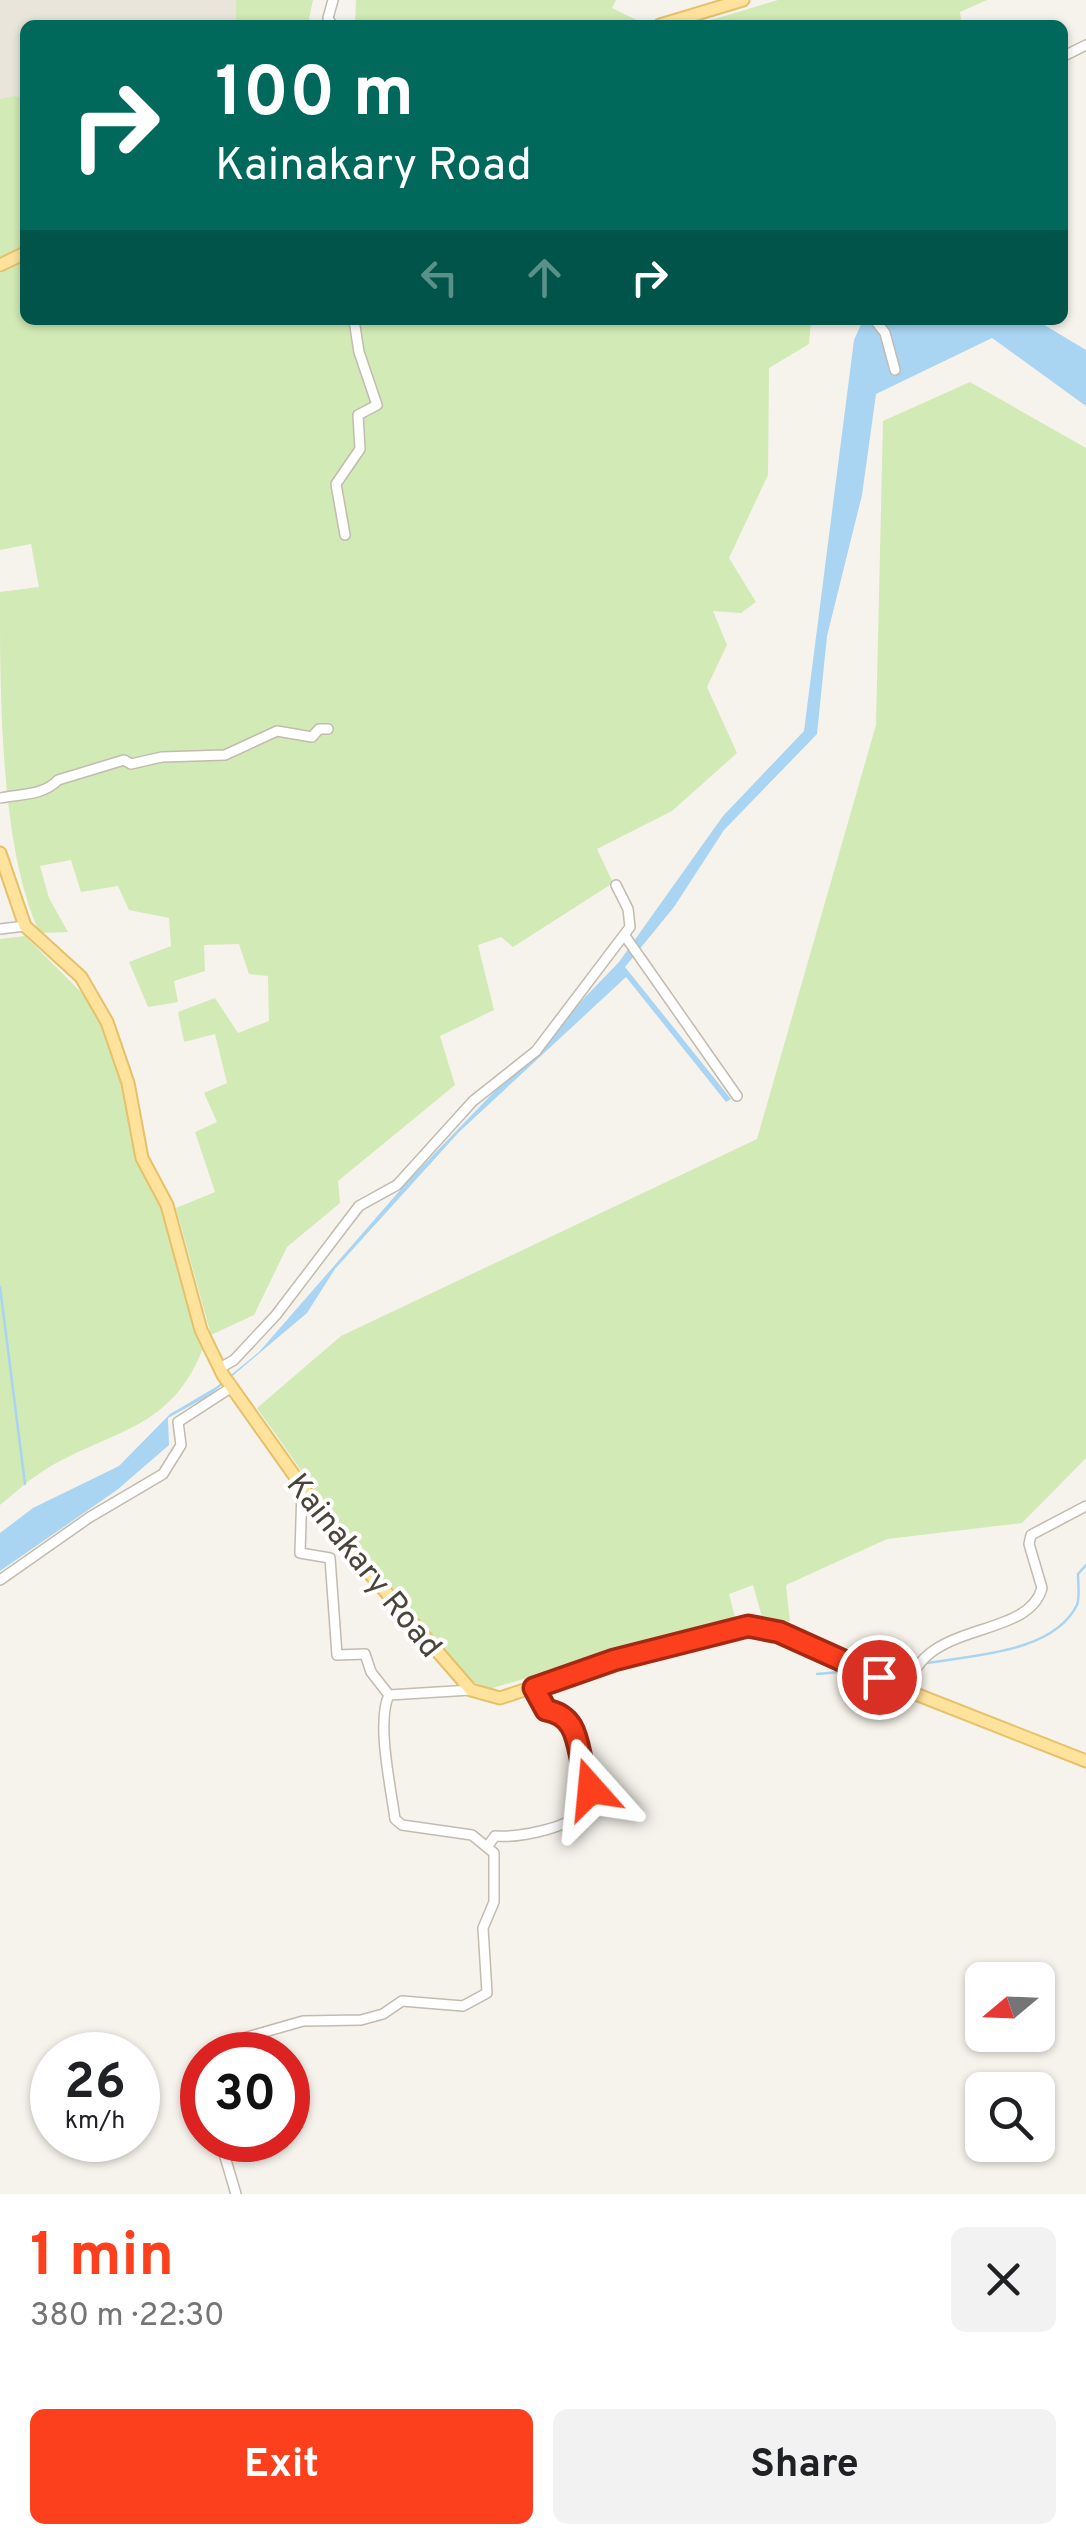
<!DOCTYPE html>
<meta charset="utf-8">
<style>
:root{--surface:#fff;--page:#f2f2f2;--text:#202124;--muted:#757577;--accent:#fc3f1d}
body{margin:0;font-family:Overpass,sans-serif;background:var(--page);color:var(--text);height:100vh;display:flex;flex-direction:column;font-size:38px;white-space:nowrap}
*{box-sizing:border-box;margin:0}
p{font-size:32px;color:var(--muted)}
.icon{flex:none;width:55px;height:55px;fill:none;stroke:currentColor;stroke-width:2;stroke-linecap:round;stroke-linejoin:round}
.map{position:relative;height:2194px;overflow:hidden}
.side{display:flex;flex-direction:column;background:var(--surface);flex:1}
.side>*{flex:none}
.top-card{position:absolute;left:20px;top:20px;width:1048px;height:305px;border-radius:15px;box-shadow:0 2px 8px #0004;background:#00695c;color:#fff;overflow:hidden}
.needle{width:65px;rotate:251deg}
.buttons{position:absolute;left:965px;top:1962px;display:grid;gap:20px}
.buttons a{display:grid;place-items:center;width:90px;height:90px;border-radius:15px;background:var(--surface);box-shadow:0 2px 8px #0004;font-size:50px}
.speed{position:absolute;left:30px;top:2032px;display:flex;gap:20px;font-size:50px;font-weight:700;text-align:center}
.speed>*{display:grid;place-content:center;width:130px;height:130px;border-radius:50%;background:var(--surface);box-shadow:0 2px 8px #0004;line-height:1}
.speed small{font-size:25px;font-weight:400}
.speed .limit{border:15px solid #d22;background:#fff;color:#111}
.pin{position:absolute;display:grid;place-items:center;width:85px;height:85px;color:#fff;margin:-42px;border:5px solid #fff;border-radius:50%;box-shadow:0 2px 10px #0007}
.me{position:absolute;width:110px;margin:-55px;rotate:342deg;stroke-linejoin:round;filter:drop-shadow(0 0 8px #0008)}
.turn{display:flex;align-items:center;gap:35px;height:210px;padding:0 30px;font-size:45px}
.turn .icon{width:130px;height:130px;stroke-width:2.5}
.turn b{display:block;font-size:70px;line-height:85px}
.lanes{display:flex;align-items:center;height:95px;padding:0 30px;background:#0003;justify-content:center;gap:50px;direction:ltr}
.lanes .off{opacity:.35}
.round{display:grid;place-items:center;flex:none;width:105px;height:105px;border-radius:15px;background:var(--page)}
.head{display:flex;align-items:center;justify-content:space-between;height:170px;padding:0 30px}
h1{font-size:60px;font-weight:700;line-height:75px;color:var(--accent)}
.button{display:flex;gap:20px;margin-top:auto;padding:20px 30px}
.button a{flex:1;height:115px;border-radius:15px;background:var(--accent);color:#fff;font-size:40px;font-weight:700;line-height:115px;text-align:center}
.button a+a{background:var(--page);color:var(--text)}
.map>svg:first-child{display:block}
</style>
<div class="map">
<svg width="1086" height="2194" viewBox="0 0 1086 2194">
<rect width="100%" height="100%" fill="#f6f3ec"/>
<path fill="#eae5da" d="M 0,0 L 236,0 L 236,25 L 25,25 L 25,98 L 0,99 Z"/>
<g fill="#d2eab5">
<path d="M 236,0 L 313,0 L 309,19 L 314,25 L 236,25 Z"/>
<path d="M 356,0 L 616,0 L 612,8 L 647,25 L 355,25 Z"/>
<path d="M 778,0 L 987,0 L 960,12 L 962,25 L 694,25 Z"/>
<path d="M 13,96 L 25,98 L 25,248 L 0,259 L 0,99 Z"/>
<path d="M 25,261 L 25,320 L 811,320 L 809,344 L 769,368 L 768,475 L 729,558 L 756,602 L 741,613 L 713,611 L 727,645 L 707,687 L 737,753 L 672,811 L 597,849 L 613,883 L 513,947 L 501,937 L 478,945 L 494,1010 L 440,1036 L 455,1085 L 338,1181 L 340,1203 L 287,1247 L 254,1315 L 211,1335 L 176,1208 L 215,1192 L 195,1132 L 217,1122 L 204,1093 L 227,1083 L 215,1034 L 184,1042 L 178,1012 L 215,998 L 238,1033 L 269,1021 L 268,976 L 249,974 L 239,944 L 204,945 L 205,971 L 174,981 L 178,1002 L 148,1007 L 129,962 L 171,946 L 169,918 L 129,910 L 118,886 L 81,892 L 71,860 L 40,866 L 49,898 L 68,932 L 40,933 C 0,850 0,693 0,592 L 39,587 L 31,544 L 0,550 L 0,273 Z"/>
<path d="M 970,382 L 1086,448 L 1086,1458 L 1022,1523 L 887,1539 L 786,1585 L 790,1622 L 762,1617 L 753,1585 L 729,1594 L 735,1617 L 489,1689 L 471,1681 L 346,1534 L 257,1408 L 341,1336 L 757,1139 L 876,725 L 883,421 Z"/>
<path d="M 25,936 L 93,1004 L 126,1097 L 135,1161 L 164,1209 L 203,1348 C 171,1432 108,1430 43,1471 C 27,1481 14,1494 0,1505 L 0,939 Z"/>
</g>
<path fill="#a9d4f2" d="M 863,320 L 1036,320 L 1086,350 L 1086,406 L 992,338 L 876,394 L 862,495 L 827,636 L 817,734 L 724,830 L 674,907 L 625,967 L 731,1099 L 726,1102 L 626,977 L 459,1132 L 335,1269 L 307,1313 L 210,1395 L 168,1418 L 169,1445 L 117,1490 L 0,1571 L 0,1533 L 33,1508 L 119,1466 L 170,1414 L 216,1387 L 259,1352 L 409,1180 L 619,962 L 723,816 L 804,731 L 854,340 Z"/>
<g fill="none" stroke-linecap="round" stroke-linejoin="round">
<g stroke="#a9d4f2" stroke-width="2.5">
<path d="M 0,1287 L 25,1484"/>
<path d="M 928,1663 C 973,1655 1053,1653 1077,1605 C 1080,1597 1078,1583 1078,1574 L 1086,1565"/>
<path d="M 869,1668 L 915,1664"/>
<path d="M 817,1674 L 851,1671"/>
</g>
<defs>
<g id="minor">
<path d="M 332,25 L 328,18 L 333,0"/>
<path d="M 1062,57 L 1086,45"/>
<path d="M 875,320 L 885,333 L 895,370"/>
<path d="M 345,535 L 336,484 L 360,449 L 358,415 L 377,405 L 359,352 L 354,320"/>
<path d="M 0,798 C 19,794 43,796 58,780 L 124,760 L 131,764 L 162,757 L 225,755 L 277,731 L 312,737 L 319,729 L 328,729"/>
<path d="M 0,929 L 25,926"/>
<path d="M 625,936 L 737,1096"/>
<path d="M 220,1368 L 234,1360 L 276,1315 L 359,1206 L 397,1185 L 473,1101 L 536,1051 L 630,927 L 628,909 L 616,885"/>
<path d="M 302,1490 L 300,1553 L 330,1558 L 337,1655 L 365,1654 L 371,1672 L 389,1695"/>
<path d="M 0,1580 L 90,1517 L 163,1474 L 181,1445 L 178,1422 L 232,1387"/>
<path d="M 908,1691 C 919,1619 1028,1641 1042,1588 L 1029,1544 L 1031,1535 L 1086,1506"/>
<path d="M 487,1847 L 495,1836 C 518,1838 576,1828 588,1805 C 596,1790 580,1763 577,1746 C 576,1740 577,1728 574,1723 C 568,1713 556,1712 547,1710 L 534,1688"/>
<path d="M 235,2055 L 244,2038 L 303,2021 L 361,2020 L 383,2014 L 402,2001 L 463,2006 L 487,1993 L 483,1928 L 494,1902 L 494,1853 L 472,1835 L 402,1825 L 395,1819 C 391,1788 376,1722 389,1695 L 471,1690"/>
<path d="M 220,2140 L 236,2194"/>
</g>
<g id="major">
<path d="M 660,25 L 743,0"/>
<path d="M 0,265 L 25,253"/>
<path d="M 0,853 L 25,926 L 81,977 L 107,1022 L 128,1083 L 142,1158 L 167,1205 L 201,1330 L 223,1375 L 338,1537 L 471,1690 L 500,1698 L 615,1660 L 748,1626 L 779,1632 L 908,1691 L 1086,1761"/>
</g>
</defs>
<use href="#minor" stroke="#c2bbae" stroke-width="12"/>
<use href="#major" stroke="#e6c16a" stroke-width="15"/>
<use href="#minor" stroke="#fff" stroke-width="9"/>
<use href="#major" stroke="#ffe39c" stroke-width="11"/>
</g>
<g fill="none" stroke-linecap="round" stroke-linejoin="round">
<defs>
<path id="route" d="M 591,1789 C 574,1759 586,1717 546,1710 L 534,1688 L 614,1660 L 748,1626 L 779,1632 L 879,1677"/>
</defs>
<use href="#route" stroke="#a42913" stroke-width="25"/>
<use href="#route" stroke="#fc3f1d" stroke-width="18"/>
</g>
<g text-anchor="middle" stroke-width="8" stroke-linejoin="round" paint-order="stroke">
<g font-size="32" fill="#4b4439" stroke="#fff">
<text transform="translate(365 1565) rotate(51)" y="11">Kainakary Road</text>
</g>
</g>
</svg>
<div class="buttons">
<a><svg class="needle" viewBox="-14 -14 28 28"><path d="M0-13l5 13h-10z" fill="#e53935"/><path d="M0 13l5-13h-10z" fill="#757577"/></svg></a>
<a><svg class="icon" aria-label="search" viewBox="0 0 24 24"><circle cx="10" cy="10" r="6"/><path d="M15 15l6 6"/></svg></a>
</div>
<div class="speed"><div>26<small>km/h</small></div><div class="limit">30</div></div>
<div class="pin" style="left:879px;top:1677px;background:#d93025"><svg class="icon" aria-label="arrive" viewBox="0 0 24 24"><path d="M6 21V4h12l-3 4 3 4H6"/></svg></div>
<svg class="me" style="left:591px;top:1789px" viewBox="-20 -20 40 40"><path d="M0-17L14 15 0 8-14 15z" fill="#fc3f1d" stroke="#fff" stroke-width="4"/></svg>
<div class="top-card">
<div class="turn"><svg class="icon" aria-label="right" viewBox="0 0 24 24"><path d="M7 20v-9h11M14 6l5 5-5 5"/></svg><div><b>100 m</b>Kainakary Road</div></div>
<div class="lanes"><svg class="icon off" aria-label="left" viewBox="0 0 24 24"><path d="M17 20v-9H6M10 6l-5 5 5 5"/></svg><svg class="icon off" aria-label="ahead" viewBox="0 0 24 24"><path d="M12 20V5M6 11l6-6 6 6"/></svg><svg class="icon" aria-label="right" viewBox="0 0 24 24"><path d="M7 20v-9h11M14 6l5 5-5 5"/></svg></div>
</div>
</div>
<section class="side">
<div class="head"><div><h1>1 min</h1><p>380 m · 22:30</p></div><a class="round"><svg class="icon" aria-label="close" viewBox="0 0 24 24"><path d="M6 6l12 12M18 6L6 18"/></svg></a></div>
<div class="button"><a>Exit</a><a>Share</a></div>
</section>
